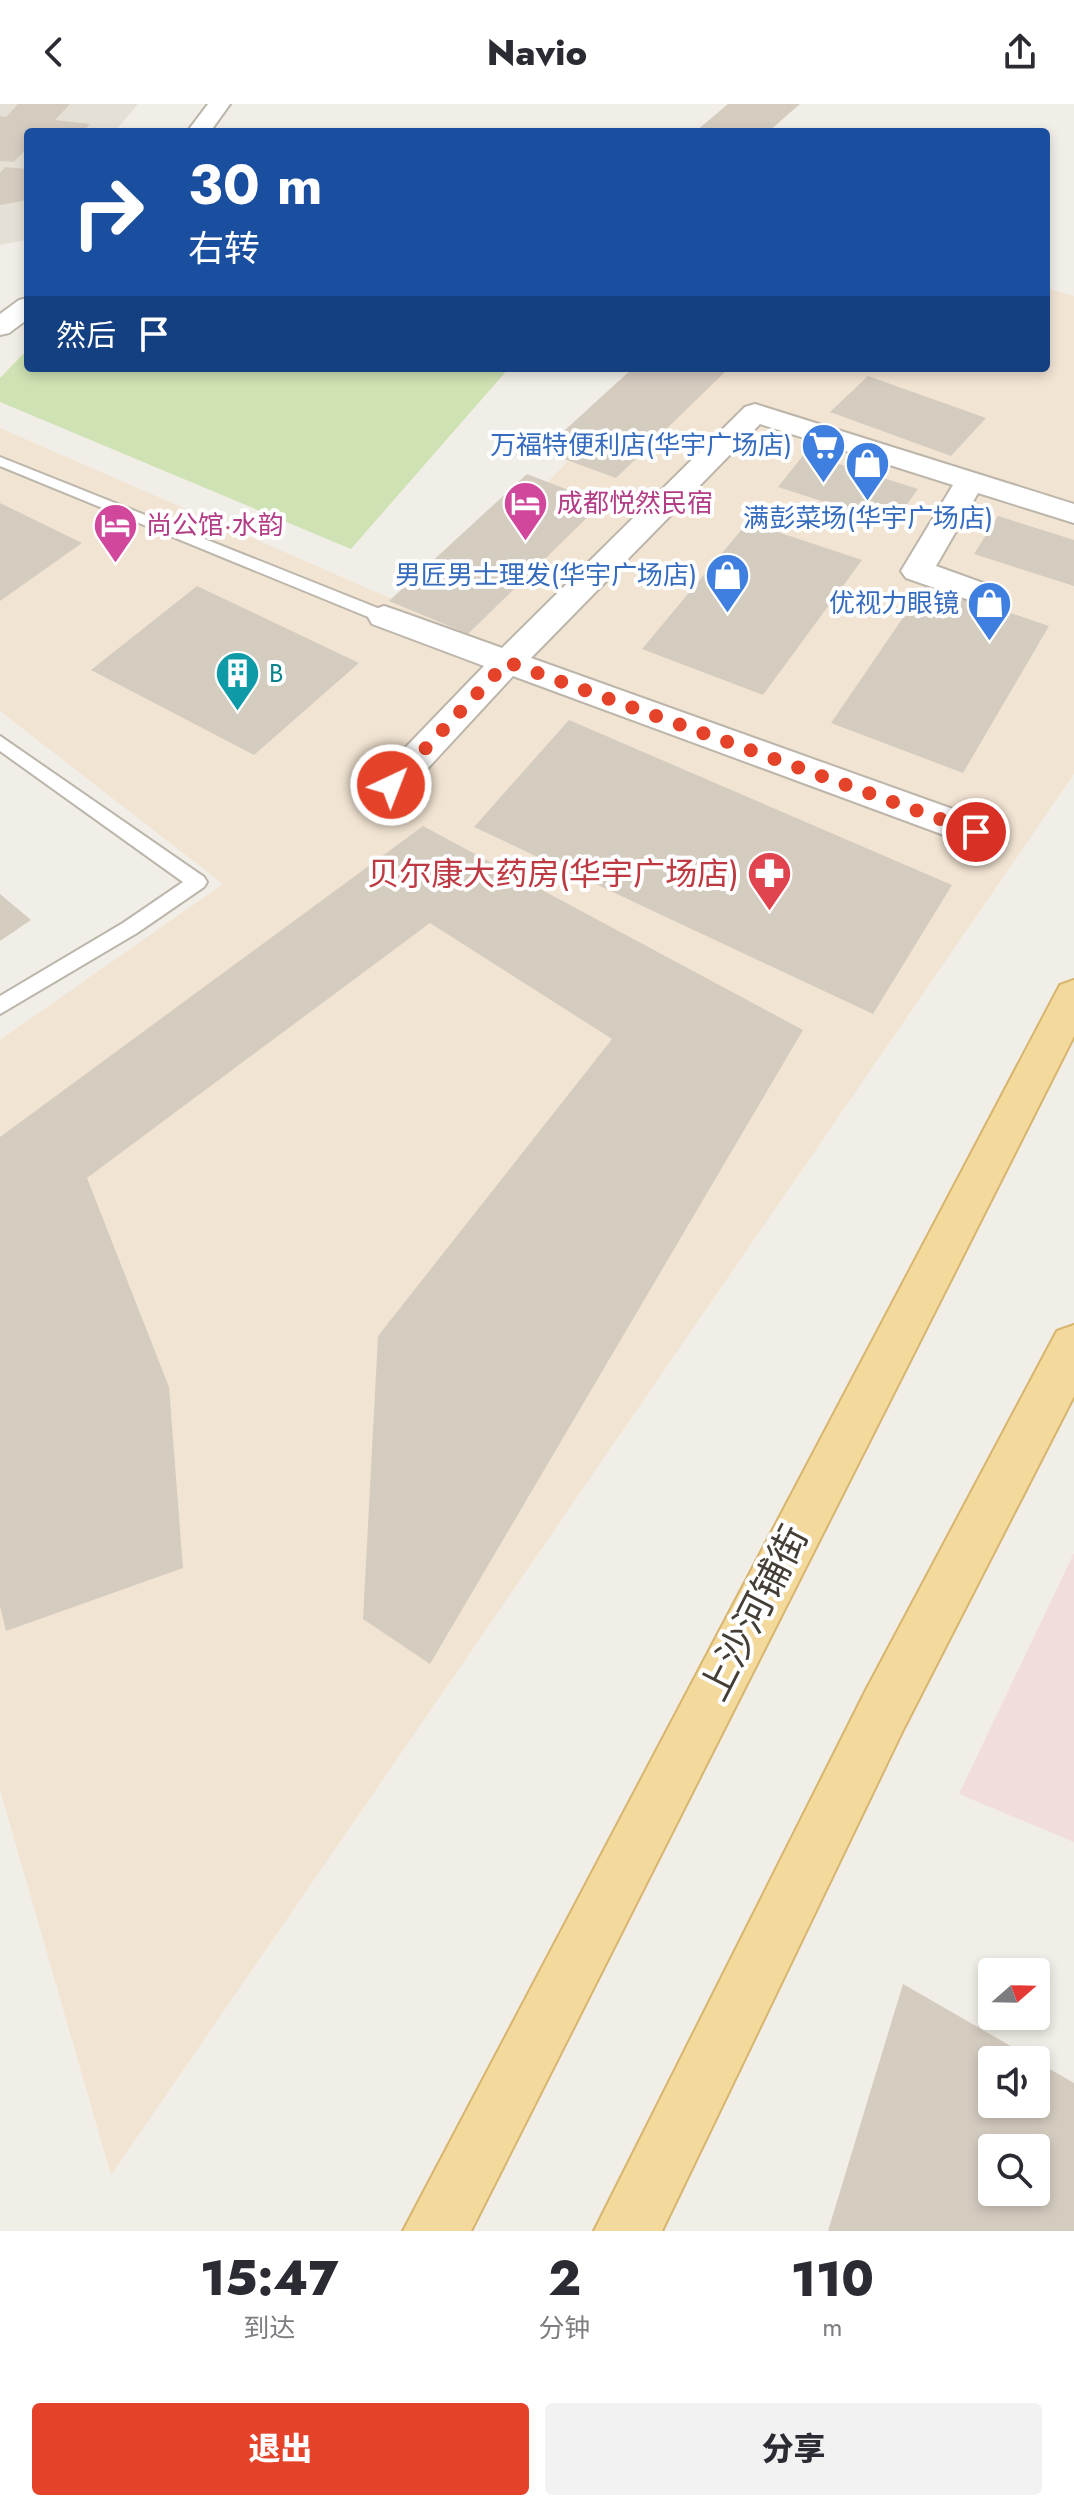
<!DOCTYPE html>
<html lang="zh">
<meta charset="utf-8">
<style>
:root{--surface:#fff;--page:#f2f2f3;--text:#2b2b33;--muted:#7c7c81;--accent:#e5422a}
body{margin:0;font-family:Jost,"Noto Sans SC",sans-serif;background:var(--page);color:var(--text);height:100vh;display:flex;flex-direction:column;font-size:30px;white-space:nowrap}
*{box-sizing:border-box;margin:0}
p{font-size:26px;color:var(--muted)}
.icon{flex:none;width:44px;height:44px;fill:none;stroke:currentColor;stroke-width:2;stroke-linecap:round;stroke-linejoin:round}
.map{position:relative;height:2127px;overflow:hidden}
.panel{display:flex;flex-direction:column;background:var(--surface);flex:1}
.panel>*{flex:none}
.guide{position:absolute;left:24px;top:24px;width:1026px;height:244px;border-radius:8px;box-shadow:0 4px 12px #0003;background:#1a4fa0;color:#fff;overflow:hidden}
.needle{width:52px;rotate:70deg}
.tools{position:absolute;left:978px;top:1854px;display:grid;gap:16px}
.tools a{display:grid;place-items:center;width:72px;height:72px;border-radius:8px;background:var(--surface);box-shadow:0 4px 12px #0003;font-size:40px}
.pin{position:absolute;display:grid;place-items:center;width:68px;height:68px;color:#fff;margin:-34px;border:4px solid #fff;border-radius:50%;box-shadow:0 2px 8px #0007}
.me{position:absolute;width:88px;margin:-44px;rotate:43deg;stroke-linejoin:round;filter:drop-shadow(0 0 6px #0008)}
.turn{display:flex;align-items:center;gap:28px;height:168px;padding:0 32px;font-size:36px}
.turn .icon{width:104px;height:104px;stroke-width:2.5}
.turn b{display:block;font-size:56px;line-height:68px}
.then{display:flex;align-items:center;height:76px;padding:0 32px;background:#0003;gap:16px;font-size:30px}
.eta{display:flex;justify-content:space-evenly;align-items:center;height:136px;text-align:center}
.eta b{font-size:48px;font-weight:800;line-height:56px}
.button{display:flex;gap:16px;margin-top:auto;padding:16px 32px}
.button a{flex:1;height:92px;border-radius:8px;background:var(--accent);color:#fff;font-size:32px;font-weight:800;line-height:92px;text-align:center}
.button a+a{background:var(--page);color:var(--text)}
header{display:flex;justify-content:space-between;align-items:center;height:104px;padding:0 32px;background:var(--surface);font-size:36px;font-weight:800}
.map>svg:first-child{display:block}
</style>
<header><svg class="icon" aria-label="back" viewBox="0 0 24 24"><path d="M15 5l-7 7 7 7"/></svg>Navio<svg class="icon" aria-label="share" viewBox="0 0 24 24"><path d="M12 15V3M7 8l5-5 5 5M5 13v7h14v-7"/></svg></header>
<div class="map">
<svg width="1074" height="2127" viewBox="0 0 1074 2127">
<rect width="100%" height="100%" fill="#f1eee7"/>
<path fill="#e5e0d5" d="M 0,0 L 138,0 L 114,28 L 28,28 L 28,132 L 25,136 L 0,141 Z"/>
<path fill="#f2e4d3" d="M 1046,184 L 1074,192 L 1074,670 L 111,2071 L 0,1686 L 0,936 L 223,780 L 0,607 L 0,324 L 422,508 L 658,264 L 1046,264 Z"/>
<path fill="#f1dddb" d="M 1074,1449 L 1074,1738 L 959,1690 Z"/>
<path fill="#cee2b3" d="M 28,245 L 28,264 L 509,264 L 351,445 L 0,298 L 0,274 Z"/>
<g fill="#d5ccc0" fill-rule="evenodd">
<path d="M 18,0 L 70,0 L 55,16 L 90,20 L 83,28 L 28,28 L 28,43 L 14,58 L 0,57 L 0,12 L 6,13 Z"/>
<path d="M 728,0 L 800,0 L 768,28 L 695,28 Z"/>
<path d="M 5,63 L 28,65 L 28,91 L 23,97 L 0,101 L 0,69 Z"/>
<path d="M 633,264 L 727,266 L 616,374 L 542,347 Z"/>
<path d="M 868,272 L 986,314 L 951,352 L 830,308 Z"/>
<path d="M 805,349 L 918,385 L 893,420 L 778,383 Z"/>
<path d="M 527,370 L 602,399 L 468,530 L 389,497 Z"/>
<path d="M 0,399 L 82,439 L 0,497 Z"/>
<path d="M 998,412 L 1074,436 L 1074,482 L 974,450 Z"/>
<path d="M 748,418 L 862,456 L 763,591 L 642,545 Z"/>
<path d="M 926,480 L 1049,522 L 963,669 L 831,619 Z"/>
<path d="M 197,482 L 359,559 L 254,651 L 91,566 Z"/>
<path d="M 569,616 L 952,781 L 873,910 L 474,723 Z"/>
<path d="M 423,722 L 803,926 L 430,1560 L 363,1515 L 378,1232 L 612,935 L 430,819 L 87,1074 L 169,1283 L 183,1464 L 6,1527 L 0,1502 L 0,1033 Z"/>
<path d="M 0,790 L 31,816 L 0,837 Z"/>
<path d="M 903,1880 L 1035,1956 L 992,1956 L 992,2000 L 1036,2000 L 1036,1957 L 1074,1979 L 1074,2127 L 828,2127 ZM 992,2044 L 1036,2044 L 1036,2088 L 992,2088 Z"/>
</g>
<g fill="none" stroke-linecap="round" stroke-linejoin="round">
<defs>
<g id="lane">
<path d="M 0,353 L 390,509 L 392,513 L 384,518 L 378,517 L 0,362 Z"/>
<path d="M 0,632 L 204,773 L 207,778 L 204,783 L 137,829 L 0,910 L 0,892 L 123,819 L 183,778 L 0,647 Z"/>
</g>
<g id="street">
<path d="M 208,0 L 230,0 L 210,28 L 187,28 Z"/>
<path d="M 28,194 L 28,215 L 9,229 L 0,231 L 0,210 L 19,196 Z"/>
<path d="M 755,300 L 1074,400 L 1074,419 L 978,389 L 936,462 L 997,484 L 1002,491 L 997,498 L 986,501 L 975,498 L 906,474 L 901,467 L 953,381 L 760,320 L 531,554 L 989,718 L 995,728 L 989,738 L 976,742 L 963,738 L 513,572 L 404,690 L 391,694 L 378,690 L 373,681 L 378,672 L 484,562 L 372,520 L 368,513 L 372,506 L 384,502 L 396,506 L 502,544 L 745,303 Z"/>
</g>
<g id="primary">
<path d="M 1074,876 L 1074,932 L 471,2127 L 403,2127 L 1060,881 Z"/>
<path d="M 1074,1221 L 1074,1292 L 904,1624 L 662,2127 L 594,2127 L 866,1586 L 1057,1227 Z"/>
</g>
</defs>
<use href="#lane" stroke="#bcb5aa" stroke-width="4"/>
<use href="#street" stroke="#bcb5aa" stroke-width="4"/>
<use href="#primary" stroke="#d7b56f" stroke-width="4"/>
<use href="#lane" fill="#fff" fill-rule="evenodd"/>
<use href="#street" fill="#fff" fill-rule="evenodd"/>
<use href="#primary" fill="#f4d99d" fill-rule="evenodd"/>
</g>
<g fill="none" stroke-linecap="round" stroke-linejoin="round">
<path stroke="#e5422a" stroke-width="14" stroke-dasharray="0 25.2" d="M 391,681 L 507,558 L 976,728"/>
</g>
<defs>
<symbol id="supermarket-pin" viewBox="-11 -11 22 30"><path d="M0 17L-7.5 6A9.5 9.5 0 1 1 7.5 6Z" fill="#3f7fe0" stroke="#fff"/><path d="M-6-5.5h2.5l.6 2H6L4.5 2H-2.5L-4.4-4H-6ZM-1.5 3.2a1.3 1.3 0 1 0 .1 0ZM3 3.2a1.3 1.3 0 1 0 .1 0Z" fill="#fff"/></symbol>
<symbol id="shop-pin" viewBox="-11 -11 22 30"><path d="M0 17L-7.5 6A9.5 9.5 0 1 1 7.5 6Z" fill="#3f7fe0" stroke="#fff"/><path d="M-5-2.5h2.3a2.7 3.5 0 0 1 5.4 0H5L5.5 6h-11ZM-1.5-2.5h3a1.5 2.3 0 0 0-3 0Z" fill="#fff"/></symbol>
<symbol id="hotel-pin" viewBox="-11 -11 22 30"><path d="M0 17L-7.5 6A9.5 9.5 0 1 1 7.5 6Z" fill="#d1479c" stroke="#fff"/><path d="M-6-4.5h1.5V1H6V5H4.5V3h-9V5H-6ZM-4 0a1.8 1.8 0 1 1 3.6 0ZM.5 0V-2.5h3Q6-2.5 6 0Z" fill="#fff"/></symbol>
<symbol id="building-pin" viewBox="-11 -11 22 30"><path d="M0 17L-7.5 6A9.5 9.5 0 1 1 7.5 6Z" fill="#0f9aa8" stroke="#fff"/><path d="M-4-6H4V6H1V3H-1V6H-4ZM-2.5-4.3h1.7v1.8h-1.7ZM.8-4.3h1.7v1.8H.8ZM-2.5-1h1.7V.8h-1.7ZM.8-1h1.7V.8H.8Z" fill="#fff"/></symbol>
<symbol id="pharmacy-pin" viewBox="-11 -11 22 30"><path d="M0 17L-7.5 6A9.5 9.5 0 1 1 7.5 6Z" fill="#e0444e" stroke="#fff"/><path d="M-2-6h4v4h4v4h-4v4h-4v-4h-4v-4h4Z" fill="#fff"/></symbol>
</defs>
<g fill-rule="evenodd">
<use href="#supermarket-pin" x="798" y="316" width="51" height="69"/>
<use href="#shop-pin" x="842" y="334" width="51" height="69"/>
<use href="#hotel-pin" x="500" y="374" width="51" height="69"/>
<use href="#hotel-pin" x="90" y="396" width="51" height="69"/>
<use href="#shop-pin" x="702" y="446" width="51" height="69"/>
<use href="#shop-pin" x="964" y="474" width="51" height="69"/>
<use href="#building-pin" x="212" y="544" width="51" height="69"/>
<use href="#pharmacy-pin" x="744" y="744" width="51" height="69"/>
</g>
<g text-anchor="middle" stroke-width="8" stroke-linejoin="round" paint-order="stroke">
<g font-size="26" fill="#366cbe" stroke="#fff" text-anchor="end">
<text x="792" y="350">万福特便利店(华宇广场店)</text>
<text x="868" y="423" text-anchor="middle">满彭菜场(华宇广场店)</text>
<text x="697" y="480">男匠男士理发(华宇广场店)</text>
<text x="959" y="508">优视力眼镜</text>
</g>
<g font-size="26" fill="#b23c85" stroke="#fff" text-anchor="start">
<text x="557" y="408">成都悦然民宿</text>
<text x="146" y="430">尚公馆·水韵</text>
</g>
<g font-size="26" fill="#0d838f" stroke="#fff" text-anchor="start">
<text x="269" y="578">B</text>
</g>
<g font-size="32" fill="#be3a42" stroke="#fff" text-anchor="end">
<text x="739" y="781">贝尔康大药房(华宇广场店)</text>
</g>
<g font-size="38" fill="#443e36" stroke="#fff">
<text transform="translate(754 1509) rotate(-63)" y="13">上沙河铺街</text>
</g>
</g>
</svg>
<div class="tools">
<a><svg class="needle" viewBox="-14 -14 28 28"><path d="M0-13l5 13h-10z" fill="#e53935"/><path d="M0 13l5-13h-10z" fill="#7c7c81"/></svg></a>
<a><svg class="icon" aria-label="sound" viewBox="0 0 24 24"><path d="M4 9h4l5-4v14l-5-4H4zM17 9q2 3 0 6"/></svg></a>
<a><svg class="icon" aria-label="search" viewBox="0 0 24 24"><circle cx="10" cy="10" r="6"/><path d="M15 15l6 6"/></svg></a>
</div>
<div class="pin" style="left:976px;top:728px;background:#d93025"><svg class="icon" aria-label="arrive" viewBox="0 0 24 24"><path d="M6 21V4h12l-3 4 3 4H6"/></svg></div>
<svg class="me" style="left:391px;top:681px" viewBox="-20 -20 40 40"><circle r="17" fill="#e5422a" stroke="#fff" stroke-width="3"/><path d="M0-11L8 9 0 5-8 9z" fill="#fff"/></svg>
<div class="guide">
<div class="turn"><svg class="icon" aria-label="right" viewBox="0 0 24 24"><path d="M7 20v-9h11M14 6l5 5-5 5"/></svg><div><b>30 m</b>右转</div></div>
<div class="then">然后<svg class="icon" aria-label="arrive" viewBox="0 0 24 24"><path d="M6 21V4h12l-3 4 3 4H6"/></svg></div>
</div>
</div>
<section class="panel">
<div class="eta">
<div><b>15:47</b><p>到达</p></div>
<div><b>2</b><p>分钟</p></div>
<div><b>110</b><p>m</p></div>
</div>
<div class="button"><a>退出</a><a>分享</a></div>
</section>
